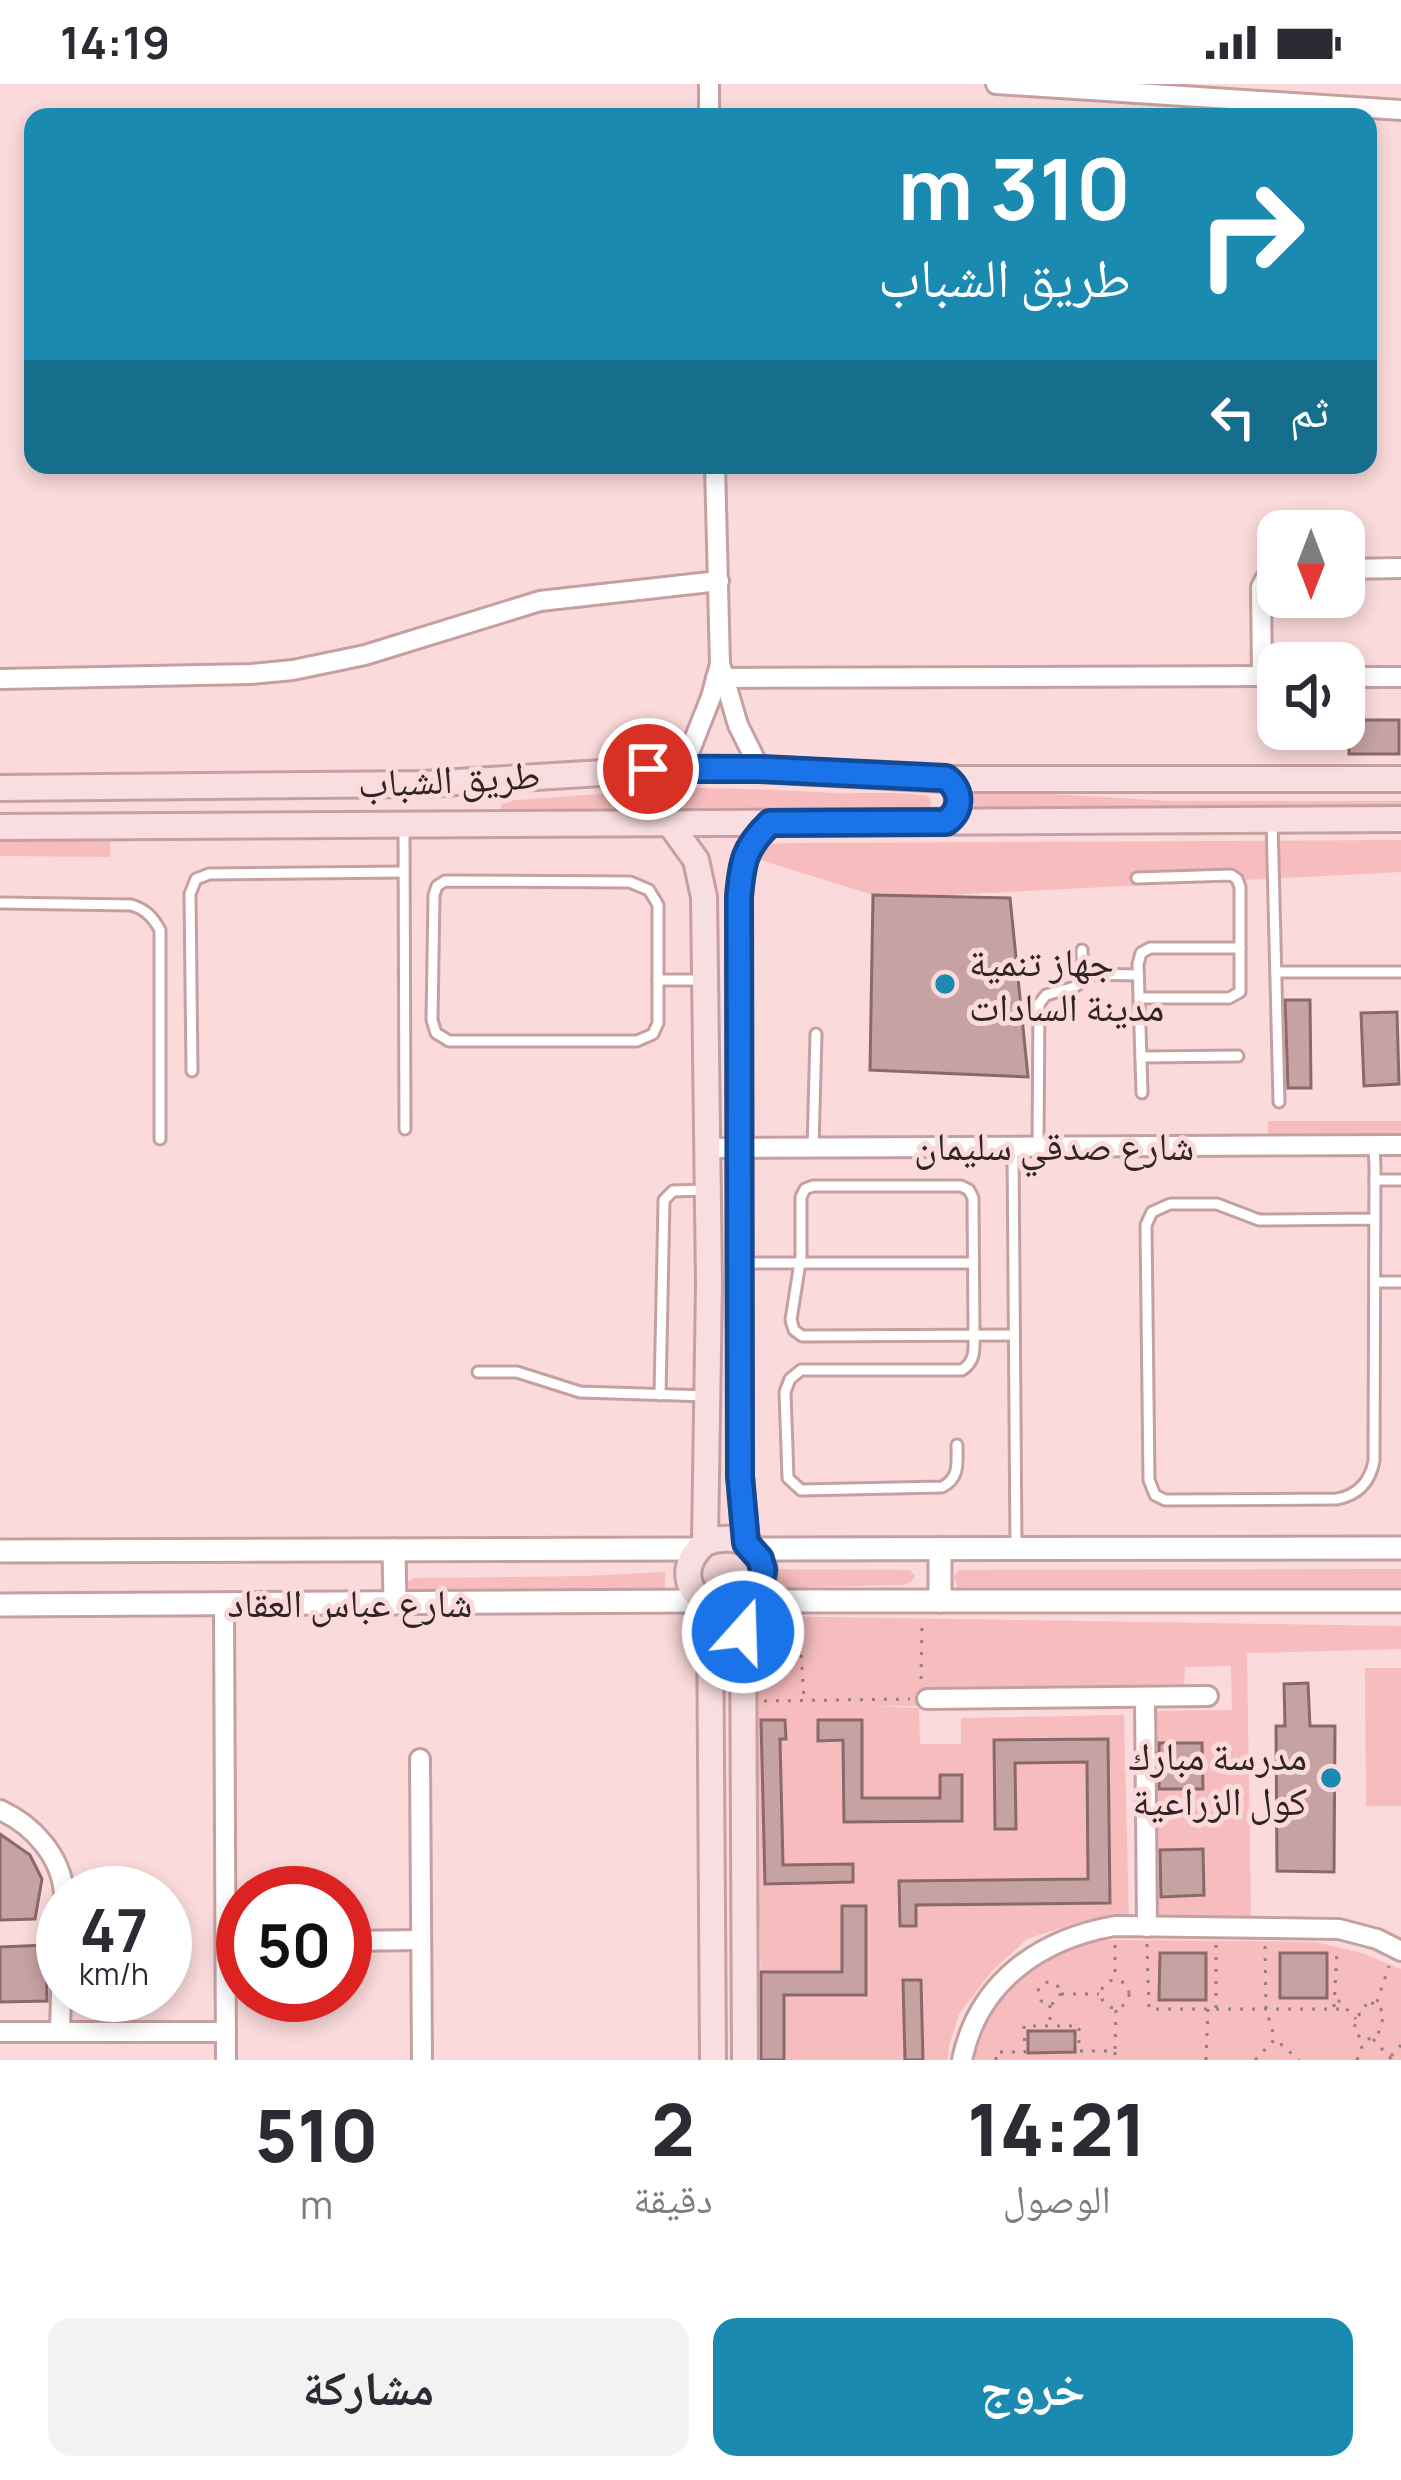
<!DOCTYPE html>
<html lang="ar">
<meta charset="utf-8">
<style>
:root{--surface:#fff;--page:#f2f2f3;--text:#2b2b33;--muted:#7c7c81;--accent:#1b8ab0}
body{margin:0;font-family:Manrope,"Noto Naskh Arabic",sans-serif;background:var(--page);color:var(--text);direction:rtl;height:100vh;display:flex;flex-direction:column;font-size:45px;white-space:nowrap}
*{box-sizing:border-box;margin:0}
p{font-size:39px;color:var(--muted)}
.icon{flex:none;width:66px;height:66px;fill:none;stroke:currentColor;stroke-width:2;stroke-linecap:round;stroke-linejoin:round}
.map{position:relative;height:1976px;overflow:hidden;direction:ltr}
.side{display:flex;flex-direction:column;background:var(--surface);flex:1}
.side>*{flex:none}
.guide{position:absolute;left:24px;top:24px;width:1353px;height:366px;border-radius:24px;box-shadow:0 6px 18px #0003;direction:rtl;background:#1b8ab0;color:#fff;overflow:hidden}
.needle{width:78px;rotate:180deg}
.fabs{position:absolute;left:1257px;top:426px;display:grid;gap:24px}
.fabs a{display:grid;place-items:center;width:108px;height:108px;border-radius:24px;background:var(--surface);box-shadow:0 6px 18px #0003;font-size:60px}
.speed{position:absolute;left:36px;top:1782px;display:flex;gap:24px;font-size:60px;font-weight:700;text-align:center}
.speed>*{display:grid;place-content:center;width:156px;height:156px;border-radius:50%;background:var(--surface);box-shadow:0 6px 18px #0003;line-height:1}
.speed small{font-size:30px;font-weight:400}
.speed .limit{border:18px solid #d22;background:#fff;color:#111}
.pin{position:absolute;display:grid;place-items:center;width:102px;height:102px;color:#fff;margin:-51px;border:6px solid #fff;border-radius:50%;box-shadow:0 3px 12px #0007}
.me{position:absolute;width:132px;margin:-66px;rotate:20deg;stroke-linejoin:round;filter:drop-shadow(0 0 9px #0008)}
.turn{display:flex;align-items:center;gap:42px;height:252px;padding:0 48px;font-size:54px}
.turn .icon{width:156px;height:156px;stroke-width:2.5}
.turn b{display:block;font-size:84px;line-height:102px}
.then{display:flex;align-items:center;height:114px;padding:0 48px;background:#0003;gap:24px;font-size:45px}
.eta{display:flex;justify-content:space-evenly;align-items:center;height:204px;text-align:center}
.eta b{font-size:72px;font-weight:800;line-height:84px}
.action{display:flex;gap:24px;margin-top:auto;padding:24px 48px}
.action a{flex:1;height:138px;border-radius:24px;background:var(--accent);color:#fff;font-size:48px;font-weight:800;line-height:138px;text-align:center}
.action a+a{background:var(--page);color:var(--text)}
.status{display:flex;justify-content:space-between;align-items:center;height:84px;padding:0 60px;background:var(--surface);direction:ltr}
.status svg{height:33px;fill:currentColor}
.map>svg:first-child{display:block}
</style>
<div class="status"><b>14:19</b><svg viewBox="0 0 49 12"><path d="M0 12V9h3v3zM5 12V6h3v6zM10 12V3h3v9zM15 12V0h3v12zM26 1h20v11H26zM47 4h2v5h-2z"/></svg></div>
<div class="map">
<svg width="1401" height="1976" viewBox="0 0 1401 1976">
<rect width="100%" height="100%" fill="#fadadb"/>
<g fill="#f7bcbd">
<path d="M 681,704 C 732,704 782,706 833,709 C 865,710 897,707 928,712 L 931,718 L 929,724 L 922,725 L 509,731 L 501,729 L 501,720 L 506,717 Z"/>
<path d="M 951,704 L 1169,717 L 1401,717 L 1401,728 L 974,726 L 974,719 Z"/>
<path d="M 0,752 L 110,753 L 110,773 L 0,772 Z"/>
<path d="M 1401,756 L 1401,788 L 948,811 L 873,811 L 754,774 L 755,769 L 768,760 L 797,759 Z"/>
<path d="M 1268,1037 L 1401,1037 L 1401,1054 L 1268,1053 Z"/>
<path d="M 768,1485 L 910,1486 L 915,1492 L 911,1498 L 903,1501 L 809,1503 L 804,1506 L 769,1510 Z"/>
<path d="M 1401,1485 L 1401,1503 L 957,1503 L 954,1492 L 959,1486 Z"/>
<path d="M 665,1488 L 665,1508 L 409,1510 L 405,1500 L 413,1494 L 586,1492 Z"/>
<path d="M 759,1532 L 1401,1542 L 1401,1565 L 1247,1569 L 1251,1832 L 1149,1834 L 1145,1627 L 1232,1626 L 1231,1582 L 1185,1583 L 1183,1621 L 876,1622 L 919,1624 L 920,1660 L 961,1660 L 961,1634 L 1124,1631 L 1129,1837 L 1089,1835 L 1027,1855 L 992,1887 L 959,1930 L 949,1962 L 948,1976 L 763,1976 L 753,1622 Z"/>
<path d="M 1365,1584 L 1401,1584 L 1401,1722 L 1366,1722 Z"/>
<path d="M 1150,1856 L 1316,1858 L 1362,1869 L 1401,1885 L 1401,1976 L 971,1976 C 985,1924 1031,1872 1084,1859 C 1104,1854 1129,1857 1150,1856 Z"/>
</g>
<g fill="#c7a2a3" stroke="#8b696a" stroke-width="3">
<rect x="1349" y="636" width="50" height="34"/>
<path d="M 873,811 L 1010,814 L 1028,993 L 870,986 Z"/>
<path d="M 1285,916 L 1310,916 L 1311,1004 L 1288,1004 Z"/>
<path d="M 1397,928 L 1399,1000 L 1364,1002 L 1361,929 Z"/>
<path d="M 1308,1599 L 1310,1642 L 1335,1642 L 1334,1788 L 1277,1787 L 1276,1642 L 1285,1642 L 1284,1600 Z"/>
<path d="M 761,1636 L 785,1636 L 786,1655 L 780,1655 L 783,1781 L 853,1780 L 853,1798 L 765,1800 Z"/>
<path d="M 818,1636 L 862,1636 L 862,1714 L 940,1714 L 940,1691 L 962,1691 L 962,1737 L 844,1738 L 843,1656 L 818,1657 Z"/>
<path d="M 1108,1655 L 1110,1819 L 916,1821 L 916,1842 L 900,1842 L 899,1797 L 1088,1795 L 1087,1678 L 1015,1679 L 1016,1745 L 995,1745 L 994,1656 Z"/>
<path d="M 1159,1659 L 1202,1659 L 1203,1705 L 1159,1705 Z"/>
<path d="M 0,1750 L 30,1771 L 42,1795 L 35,1835 L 0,1836 Z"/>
<path d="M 1203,1765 L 1204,1811 L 1161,1813 L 1160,1766 Z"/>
<path d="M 842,1822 L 866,1822 L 866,1911 L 784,1911 L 784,1976 L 761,1976 L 761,1888 L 842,1888 Z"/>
<path d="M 46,1861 L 47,1917 L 0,1918 L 0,1863 Z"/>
<path d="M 1160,1869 L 1206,1869 L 1206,1916 L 1159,1916 Z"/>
<rect x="1280" y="1869" width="47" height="45"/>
<path d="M 903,1896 L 921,1896 L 923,1976 L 905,1976 Z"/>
<path d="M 1028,1947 L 1075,1947 L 1075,1968 L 1028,1969 Z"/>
</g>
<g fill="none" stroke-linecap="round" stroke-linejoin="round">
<defs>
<g id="service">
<path d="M 1272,736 L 1279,1018"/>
<path d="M 404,741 L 405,1045"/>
<path d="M 1137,794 L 1231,791 L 1237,795 L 1240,803 L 1240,908 L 1229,914 L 1139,914"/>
<path d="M 445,797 L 630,798 L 649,806 L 658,821 L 658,939 L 653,950 L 637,957 L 449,957 L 436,949 L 432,936 L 434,811 L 437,802 Z"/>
<path d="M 0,819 L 131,821 C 145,825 153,833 160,846 L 160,1055"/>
<path d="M 1276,888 L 1401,888"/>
<path d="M 1083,890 L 1138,891"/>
<path d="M 658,896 L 700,896"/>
<path d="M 1141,973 L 1238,972"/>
<path d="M 192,987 L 190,810 L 196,795 L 209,790 L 404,788"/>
<path d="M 1142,1009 L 1138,880 L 1141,869 L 1150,864 L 1240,864"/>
<path d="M 1374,1061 L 1375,1083 L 1374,1377 C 1370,1398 1358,1411 1337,1415 L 1165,1416 L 1155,1411 L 1149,1396 L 1146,1141 L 1152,1128 L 1170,1120 L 1217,1120 L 1259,1136 L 1375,1135"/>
<path d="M 1013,1063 L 1016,1465"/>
<path d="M 1038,1063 L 1039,920 L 1046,911 C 1082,900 1083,909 1082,866"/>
<path d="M 813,1064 L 816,950"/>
<path d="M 1375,1096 L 1401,1096"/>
<path d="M 745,1179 L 973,1179"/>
<path d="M 1375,1198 L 1401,1198"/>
<path d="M 478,1288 L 517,1288 L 580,1308 L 707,1312"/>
<path d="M 660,1311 L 664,1116 L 673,1107 L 703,1106"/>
<path d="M 957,1361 C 957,1379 960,1394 942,1403 L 801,1406 L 788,1394 L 785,1308 L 790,1295 L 801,1286 L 962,1286 C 976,1277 974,1265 974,1251 L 973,1114 L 969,1106 L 961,1102 L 813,1102 L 805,1105 L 801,1113 L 801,1172 L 791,1236 L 794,1246 L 802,1252 L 1014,1251"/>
</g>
<g id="minor">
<path d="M 709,0 L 709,33"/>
<path d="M 996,0 L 1401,26"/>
<path d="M 1344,485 L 1401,484"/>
<path d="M 721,583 L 738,641 L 760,685"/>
<path d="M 1262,592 L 1261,503 L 1267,492 L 1278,488"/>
<path d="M 1344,593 L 1401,593"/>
<path d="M 716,594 L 1278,592"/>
<path d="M 0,595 L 251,590 L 293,586 L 365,571 L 540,517 L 719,497"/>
<path d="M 683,684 L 711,613 L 720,580 L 715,381"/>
<path d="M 708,1064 L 1401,1061"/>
<path d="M 224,1520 L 226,1976"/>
<path d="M 1145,1613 L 1147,1843"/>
<path d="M 927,1615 L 1208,1612"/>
<path d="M 420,1675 L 422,1976"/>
<path d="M 0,1726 C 33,1741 61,1772 64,1809"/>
<path d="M 345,1857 L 421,1856"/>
<path d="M 0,1948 L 226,1948"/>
<path d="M 60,1948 L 63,1836"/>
<path d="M 962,1976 C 978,1898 1040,1855 1115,1842 L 1339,1845 L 1377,1855 L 1401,1867"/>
</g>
<g id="tertiary">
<path d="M 754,1465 L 1401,1464"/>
<path d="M 940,1465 L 940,1517"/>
<path d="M 394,1466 L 395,1519"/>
<path d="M 0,1467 L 698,1465"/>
<path d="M 751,1517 L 1401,1517"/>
<path d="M 0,1521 L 700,1517"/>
</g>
<g id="secondary">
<path d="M 0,704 L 424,700 L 683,684 L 760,685 L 946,695 L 1401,695"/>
<path d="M 670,740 L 696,776 L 704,813 L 709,1200 L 705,1459 C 649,1508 750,1561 763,1497 C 770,1461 734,1447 705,1459"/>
<path d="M 0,743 L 1401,735"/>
<path d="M 746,1459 L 740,1392 L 739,813 C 742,778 744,764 770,739"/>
<path d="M 743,1523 L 745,1976"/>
<path d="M 710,1524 L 713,1976"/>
</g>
</defs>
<use href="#service" stroke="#c6a0a1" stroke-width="15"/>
<use href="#minor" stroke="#c6a0a1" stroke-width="24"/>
<use href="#tertiary" stroke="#c6a0a1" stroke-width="27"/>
<use href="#secondary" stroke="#c6a0a1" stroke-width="30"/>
<g stroke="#967f80" stroke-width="3" stroke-dasharray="3 9" stroke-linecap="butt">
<path d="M 799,1535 L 804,1615"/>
<path d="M 921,1595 L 922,1539"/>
<path d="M 764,1617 L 910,1615"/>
<path d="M 1147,1860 L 1149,1925 L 1346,1925"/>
<path d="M 1115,1861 L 1115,1894"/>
<path d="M 1216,1861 L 1216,1924"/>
<path d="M 1265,1862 L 1266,1925 L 1275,1955"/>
<circle cx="1115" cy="1910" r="14"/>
<circle cx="1049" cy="1909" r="11"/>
<path d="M 1061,1910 L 1099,1910"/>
<path d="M 1338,1916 L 1356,1935"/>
<path d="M 1377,1918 L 1389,1882"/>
<path d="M 1371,1919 L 1378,1920 L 1384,1931 L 1378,1950 L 1367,1956 L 1360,1954 L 1354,1944 L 1362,1923 Z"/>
<path d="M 1050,1921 L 1050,1942"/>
<path d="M 1334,1923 L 1337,1867"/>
<path d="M 1373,1955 L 1392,1976"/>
<path d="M 1115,1965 L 1116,1926"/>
<path d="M 1391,1972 L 1401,1961"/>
<path d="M 996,1976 L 996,1968 L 1025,1968 L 1024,1942 L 1079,1942 L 1079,1967 L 1115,1967 L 1115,1976"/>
<path d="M 1206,1976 L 1208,1925"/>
<path d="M 1255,1976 L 1275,1955 L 1299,1976"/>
<path d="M 1357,1976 L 1364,1957"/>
</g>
<use href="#service" stroke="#fff" stroke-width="9"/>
<use href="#minor" stroke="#fff" stroke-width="18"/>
<use href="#tertiary" stroke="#fff" stroke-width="21"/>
<use href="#secondary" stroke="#f8dee0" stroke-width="24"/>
</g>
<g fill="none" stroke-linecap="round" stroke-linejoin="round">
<defs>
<path id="route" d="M 648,685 L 760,685 L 946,694 C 962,707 963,725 946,738 L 770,739 C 744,764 742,778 739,813 L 740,1392 L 746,1459 L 760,1475 L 763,1486 L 759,1508 L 743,1523 L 743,1548"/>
</defs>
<use href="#route" stroke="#114b97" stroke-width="30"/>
<use href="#route" stroke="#1a73e8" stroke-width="21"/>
</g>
<g fill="#1b8ab0" stroke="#fadadb" stroke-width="4.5">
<circle cx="945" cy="900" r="12"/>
<circle cx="1331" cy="1694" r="12"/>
</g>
<g text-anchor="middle" stroke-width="10" stroke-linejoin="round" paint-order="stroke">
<g font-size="39" fill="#322424" stroke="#fadadb">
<text transform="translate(449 695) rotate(-3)" y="14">طريق الشباب</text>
<text x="1054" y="1076">شارع صدقي سليمان</text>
<text x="350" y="1533">شارع عباس العقاد</text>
</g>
<g font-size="39" fill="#322424" stroke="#fadadb" text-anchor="start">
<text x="969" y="892">جهاز تنمية<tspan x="969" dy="45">مدينة السادات</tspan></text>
<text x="1307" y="1686" text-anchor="end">مدرسة مبارك<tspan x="1307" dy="45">كول الزراعية</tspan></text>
</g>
</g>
</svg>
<div class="fabs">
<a><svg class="needle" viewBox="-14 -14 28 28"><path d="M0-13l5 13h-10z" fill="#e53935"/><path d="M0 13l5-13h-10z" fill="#7c7c81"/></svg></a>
<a><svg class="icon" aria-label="sound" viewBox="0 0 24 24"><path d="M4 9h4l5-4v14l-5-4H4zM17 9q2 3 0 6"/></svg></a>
</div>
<div class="speed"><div>47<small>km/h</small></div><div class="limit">50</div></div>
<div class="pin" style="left:648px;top:685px;background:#d93025"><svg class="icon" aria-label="arrive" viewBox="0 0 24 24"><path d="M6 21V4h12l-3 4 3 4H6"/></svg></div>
<svg class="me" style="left:743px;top:1548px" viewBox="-20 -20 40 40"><circle r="17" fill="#1a73e8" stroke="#fff" stroke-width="3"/><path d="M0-11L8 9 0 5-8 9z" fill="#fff"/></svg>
<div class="guide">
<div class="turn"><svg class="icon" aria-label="right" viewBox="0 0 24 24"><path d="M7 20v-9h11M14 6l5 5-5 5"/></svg><div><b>310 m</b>طريق الشباب</div></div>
<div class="then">ثم<svg class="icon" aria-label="left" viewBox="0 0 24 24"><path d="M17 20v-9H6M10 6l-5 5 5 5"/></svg></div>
</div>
</div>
<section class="side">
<div class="eta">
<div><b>14:21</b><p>الوصول</p></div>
<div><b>2</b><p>دقيقة</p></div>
<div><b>510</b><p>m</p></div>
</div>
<div class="action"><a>خروج</a><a>مشاركة</a></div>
</section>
